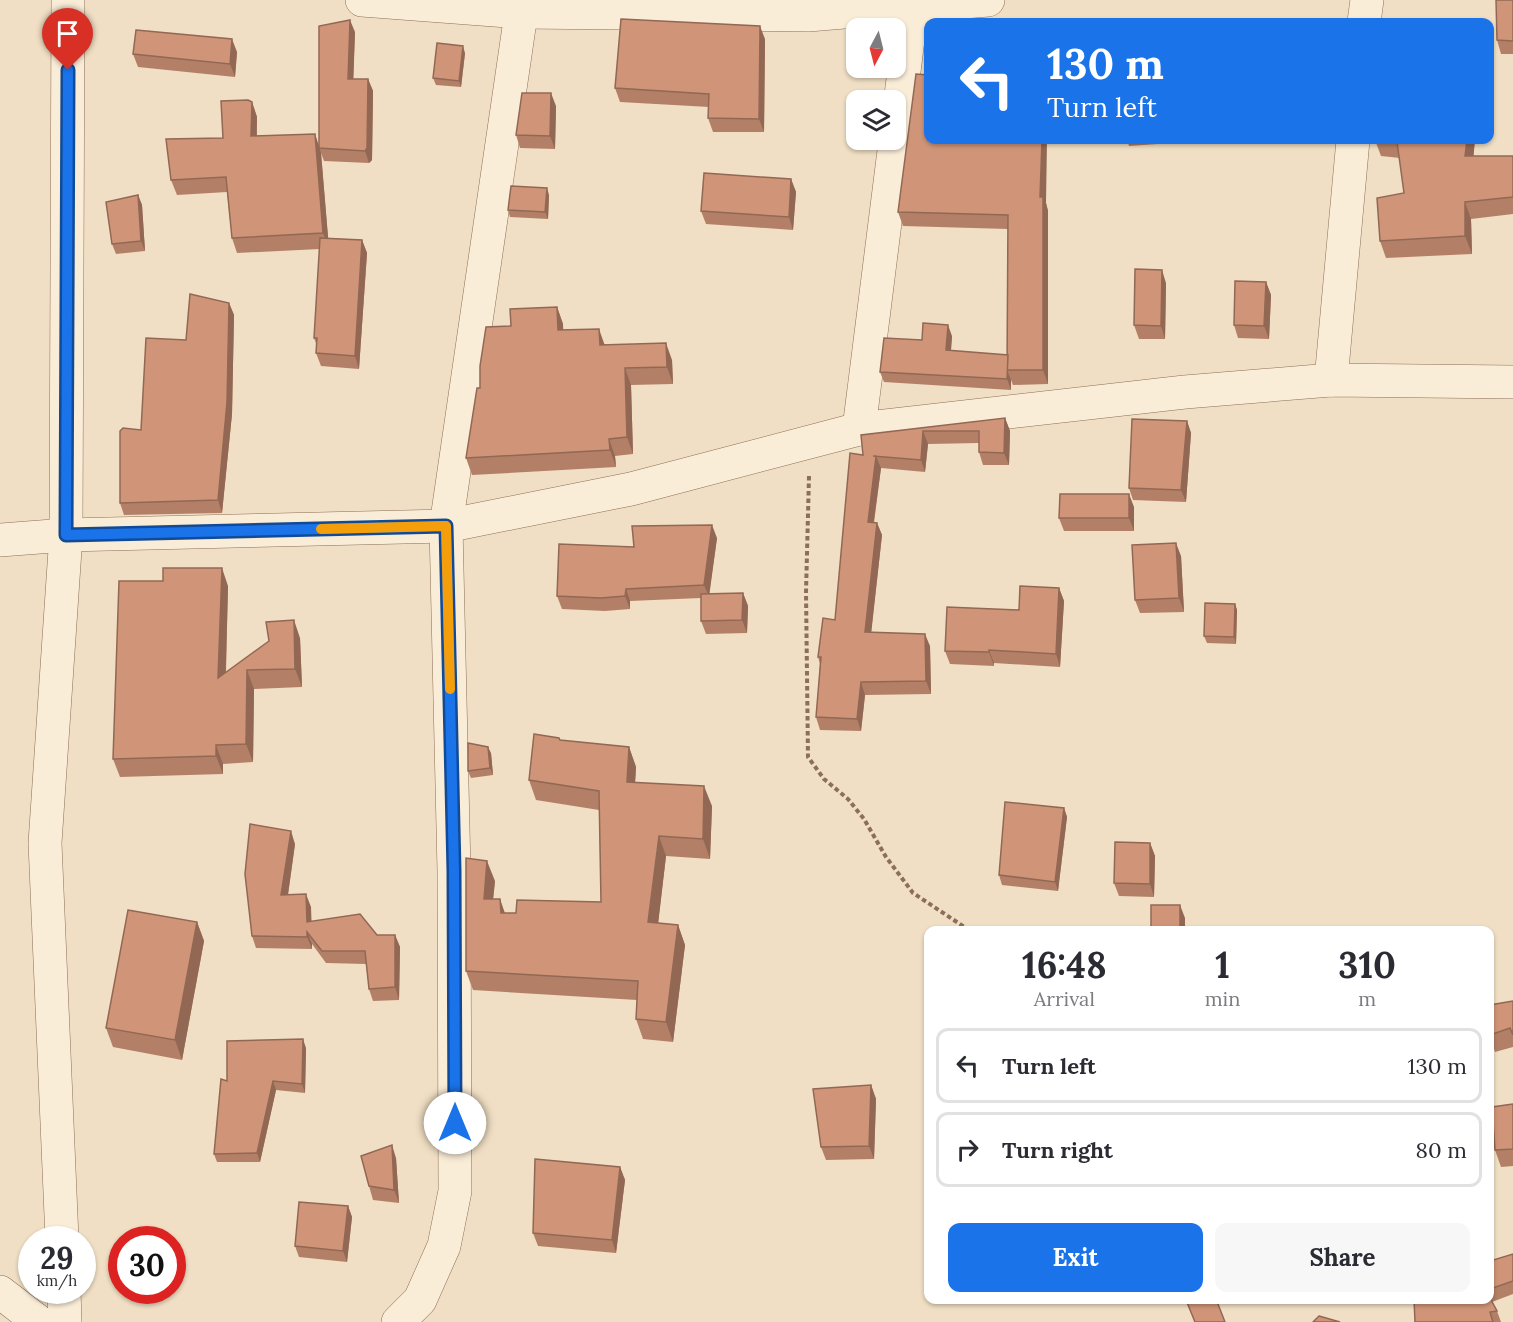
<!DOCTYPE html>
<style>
:root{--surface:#fff;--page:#f7f7f7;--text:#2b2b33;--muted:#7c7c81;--line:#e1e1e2;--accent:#1a73e8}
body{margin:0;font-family:Lora,serif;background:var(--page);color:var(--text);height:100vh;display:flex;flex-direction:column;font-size:22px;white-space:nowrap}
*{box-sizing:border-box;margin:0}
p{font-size:20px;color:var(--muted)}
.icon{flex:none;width:33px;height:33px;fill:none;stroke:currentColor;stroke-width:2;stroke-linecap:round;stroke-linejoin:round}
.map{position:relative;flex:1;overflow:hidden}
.panel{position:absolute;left:924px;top:926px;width:570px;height:378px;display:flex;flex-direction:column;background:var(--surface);border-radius:12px;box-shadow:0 2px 4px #0004}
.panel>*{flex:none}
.top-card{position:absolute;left:924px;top:18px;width:570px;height:126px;border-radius:12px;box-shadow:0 2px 4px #0004;background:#1a73e8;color:#fff;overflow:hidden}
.needle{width:39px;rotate:187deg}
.controls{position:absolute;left:846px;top:18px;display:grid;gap:12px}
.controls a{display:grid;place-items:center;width:60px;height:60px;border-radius:12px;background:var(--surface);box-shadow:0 2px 4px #0004;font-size:30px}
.speed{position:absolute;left:18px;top:1226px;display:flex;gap:12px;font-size:30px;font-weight:700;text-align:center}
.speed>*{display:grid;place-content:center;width:78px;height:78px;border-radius:50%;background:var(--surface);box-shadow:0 2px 4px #0004;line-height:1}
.speed small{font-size:15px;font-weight:400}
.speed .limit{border:9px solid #d22;background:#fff;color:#111}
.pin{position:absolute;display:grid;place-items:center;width:51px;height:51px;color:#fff;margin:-62px -26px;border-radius:50% 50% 50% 0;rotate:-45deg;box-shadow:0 0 6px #0007}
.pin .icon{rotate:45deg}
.me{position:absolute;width:66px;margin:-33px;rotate:0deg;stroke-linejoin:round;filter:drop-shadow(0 0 4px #0008)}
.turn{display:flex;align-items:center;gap:21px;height:126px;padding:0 24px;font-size:27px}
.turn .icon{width:78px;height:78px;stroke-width:2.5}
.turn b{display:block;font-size:42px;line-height:51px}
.eta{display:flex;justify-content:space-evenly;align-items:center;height:102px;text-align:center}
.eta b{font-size:36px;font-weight:700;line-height:42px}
.button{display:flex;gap:12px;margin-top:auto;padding:12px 24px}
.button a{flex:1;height:69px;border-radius:12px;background:var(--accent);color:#fff;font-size:24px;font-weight:700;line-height:69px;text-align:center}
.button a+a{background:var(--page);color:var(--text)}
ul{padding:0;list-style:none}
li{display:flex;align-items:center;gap:18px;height:75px;margin:0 12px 9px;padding:0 12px;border:3px solid var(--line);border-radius:12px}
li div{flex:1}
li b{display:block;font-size:22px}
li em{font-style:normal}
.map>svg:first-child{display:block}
</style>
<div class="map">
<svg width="1513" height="1322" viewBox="0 0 1513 1322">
<rect width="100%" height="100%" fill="#f0dfc4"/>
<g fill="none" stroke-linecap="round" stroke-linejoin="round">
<defs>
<g id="minor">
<path d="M 362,0 L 522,12 L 808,15 L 988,0"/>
<path d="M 1364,22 L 1367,0"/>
<path d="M 1331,380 L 1353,140"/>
<path d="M 859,429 L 913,0"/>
<path d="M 0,540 L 66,535 L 446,526 L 631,489 L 859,429 L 1185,392 L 1331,380 L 1513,382"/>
<path d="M 62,1239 L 45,843 L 66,535 L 68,0"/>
<path d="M 64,1290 L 65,1322"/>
<path d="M 0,1292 L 39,1322"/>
<path d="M 398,1322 L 420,1300 L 444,1246 L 455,1191 L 454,871 L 446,526 L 523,0"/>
</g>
</defs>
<use href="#minor" stroke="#8c6f59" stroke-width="34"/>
<path stroke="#8c6f59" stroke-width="4" stroke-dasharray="4.5 3" stroke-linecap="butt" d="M 809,476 L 806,592 L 808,757 L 824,779 L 848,799 L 864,819 L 886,857 L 913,893 L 969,930"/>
<use href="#minor" stroke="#faedd8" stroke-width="33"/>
</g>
<g fill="#b38067">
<path d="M 1513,0 L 1513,54 L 1501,54 L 1497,40 Z"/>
<path d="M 355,32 L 353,79 L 368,79 L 373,91 L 372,160 L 369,163 L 324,161 L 321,153 L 328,238 L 362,240 L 367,253 L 359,369 L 321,366 L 316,353 L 317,346 L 314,338 L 320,249 L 237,253 L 232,238 L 227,192 L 177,195 L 171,180 L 223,138 L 252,102 L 257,117 L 257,136 L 315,134 L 319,146 Z"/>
<path d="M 765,39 L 764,132 L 713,132 L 708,118 L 709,107 L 620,102 L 615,88 Z"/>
<path d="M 237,52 L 235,77 L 138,67 L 133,54 Z"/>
<path d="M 465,53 L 461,87 L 436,85 L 433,78 Z"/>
<path d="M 556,106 L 555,149 L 520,148 L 516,135 Z"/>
<path d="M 928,140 L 1046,203 L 1048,211 L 1048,384 L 1013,385 L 1011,380 L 1011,390 L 884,382 L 880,372 L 922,340 L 952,336 L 951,351 L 1007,355 L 1008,229 L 903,226 L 898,212 Z"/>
<path d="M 1127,140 L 1172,140 L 1172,143 L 1129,146 Z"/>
<path d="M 1375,140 L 1475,140 L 1473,156 L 1513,156 L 1513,214 L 1471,219 L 1472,254 L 1386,258 L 1380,241 L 1404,193 L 1400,158 L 1381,156 Z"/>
<path d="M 791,179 L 796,192 L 793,230 L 706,224 L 701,211 Z"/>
<path d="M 138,195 L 142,205 L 145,251 L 116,254 L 112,244 Z"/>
<path d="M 549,195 L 548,219 L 510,217 L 508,210 Z"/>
<path d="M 1266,282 L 1271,295 L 1269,339 L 1238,338 L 1234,325 Z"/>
<path d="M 1166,283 L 1165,339 L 1139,339 L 1134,325 Z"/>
<path d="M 229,303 L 234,315 L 232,414 L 222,513 L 124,515 L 120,503 L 141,430 L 186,340 Z"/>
<path d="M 557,307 L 563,324 L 563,330 L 605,345 L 672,360 L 673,384 L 631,385 L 633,454 L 615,456 L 616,467 L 472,475 L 466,458 L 480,388 L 511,326 Z"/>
<path d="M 1005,418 L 1010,431 L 1009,465 L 983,465 L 979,452 L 979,443 L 928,444 L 925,472 L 881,468 L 874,523 L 877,523 L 882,535 L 871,632 L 930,646 L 931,694 L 865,695 L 861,731 L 820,730 L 816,717 L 820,664 L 818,657 L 835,620 L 863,455 L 861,435 Z"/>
<path d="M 1187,421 L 1191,433 L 1186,502 L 1133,500 L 1129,488 Z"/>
<path d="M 1134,507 L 1134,531 L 1064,531 L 1059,518 Z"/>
<path d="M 717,538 L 709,594 L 743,593 L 748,606 L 747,633 L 706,634 L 701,621 L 701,598 L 630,601 L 630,609 L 605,611 L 562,609 L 557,596 L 634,547 Z"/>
<path d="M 1181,556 L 1184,612 L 1140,613 L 1135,600 Z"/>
<path d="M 228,586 L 226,673 L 300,638 L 302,687 L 254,689 L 253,762 L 223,764 L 223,774 L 120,777 L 113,759 Z"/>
<path d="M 1059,588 L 1064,601 L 1060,667 L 994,663 L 994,666 L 950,664 L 945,651 Z"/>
<path d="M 1235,604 L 1237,610 L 1236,644 L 1207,643 L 1204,636 Z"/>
<path d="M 559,738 L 560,741 L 629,747 L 636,767 L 635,782 L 712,806 L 710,859 L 666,856 L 658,923 L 678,925 L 685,945 L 673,1042 L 643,1039 L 636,1019 L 637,1000 L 473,990 L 466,971 L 495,881 L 493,899 L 500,899 L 504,913 L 516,913 L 601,902 L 599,810 L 536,800 L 529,780 Z"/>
<path d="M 491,753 L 493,775 L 471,778 L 468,771 Z"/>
<path d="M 1064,808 L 1067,817 L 1058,891 L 1002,885 L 999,875 Z"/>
<path d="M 1150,843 L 1155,856 L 1154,897 L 1119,896 L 1114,883 Z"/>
<path d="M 295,844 L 288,895 L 311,907 L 311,922 L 377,935 L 395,935 L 400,947 L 399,1000 L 373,1001 L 369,989 L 366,964 L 326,963 L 312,944 L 312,949 L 256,948 L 252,936 Z"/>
<path d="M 197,922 L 204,941 L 182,1060 L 113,1047 L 106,1028 Z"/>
<path d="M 1513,1001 L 1513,1047 L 1495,1052 L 1490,1036 L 1490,1005 Z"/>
<path d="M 306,1048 L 305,1093 L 276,1090 L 260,1162 L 217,1162 L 214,1154 L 227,1081 Z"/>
<path d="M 871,1085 L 876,1099 L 874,1159 L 826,1160 L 821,1147 Z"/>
<path d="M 1513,1104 L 1513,1166 L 1501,1167 L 1495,1150 Z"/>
<path d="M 396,1158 L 399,1203 L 373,1200 L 369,1186 Z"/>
<path d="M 620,1167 L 625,1180 L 616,1253 L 538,1246 L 533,1233 Z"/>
<path d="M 348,1206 L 352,1217 L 347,1262 L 299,1257 L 295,1246 Z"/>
<path d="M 1513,1254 L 1513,1294 L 1492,1302 L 1497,1311 L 1501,1322 L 1415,1322 L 1490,1299 L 1490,1261 Z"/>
</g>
<g fill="#926854">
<path d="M 350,20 L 355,32 L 353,91 L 348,79 Z"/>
<path d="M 760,26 L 765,39 L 764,132 L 759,119 Z"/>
<path d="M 232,39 L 237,52 L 235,77 L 230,64 Z"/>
<path d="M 463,46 L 465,53 L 461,87 L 459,81 Z"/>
<path d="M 368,79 L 373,91 L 372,160 L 369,163 L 365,151 Z"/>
<path d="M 551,93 L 556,106 L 555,149 L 550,136 Z"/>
<path d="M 252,102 L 257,117 L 256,151 L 251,136 Z"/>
<path d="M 315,134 L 321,153 L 329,248 L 323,233 Z"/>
<path d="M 1042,140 L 1047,140 L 1046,203 L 1048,211 L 1048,384 L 1043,370 L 1040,197 Z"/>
<path d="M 1467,140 L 1475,140 L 1472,173 L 1465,156 Z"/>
<path d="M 791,179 L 796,192 L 793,230 L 789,217 Z"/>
<path d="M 547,188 L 549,195 L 548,219 L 545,212 Z"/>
<path d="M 138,195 L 142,205 L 145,251 L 141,241 Z"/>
<path d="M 1465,202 L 1471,219 L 1472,254 L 1465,236 Z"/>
<path d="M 362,240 L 367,253 L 359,369 L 355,356 Z"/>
<path d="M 1162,270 L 1166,283 L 1165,339 L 1161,326 Z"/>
<path d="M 1266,282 L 1271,295 L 1269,339 L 1264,326 Z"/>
<path d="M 229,303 L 234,315 L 232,414 L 222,513 L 218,500 Z"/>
<path d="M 557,307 L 563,324 L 564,347 L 558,330 Z"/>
<path d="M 948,325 L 952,336 L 950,361 L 946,350 Z"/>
<path d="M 599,329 L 605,346 L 600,345 Z"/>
<path d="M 666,343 L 672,360 L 673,384 L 667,367 Z"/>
<path d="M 1008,355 L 1007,370 L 1011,380 L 1011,390 L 1007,379 Z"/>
<path d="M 625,368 L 631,385 L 633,454 L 627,437 Z"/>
<path d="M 1005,418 L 1010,431 L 1009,465 L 1004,453 Z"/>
<path d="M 1187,421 L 1191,433 L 1186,502 L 1181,490 Z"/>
<path d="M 923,431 L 928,444 L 925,472 L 921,460 Z"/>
<path d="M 609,439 L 615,456 L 616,467 L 610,450 Z"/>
<path d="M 876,456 L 881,468 L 872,534 L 868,522 Z"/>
<path d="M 1129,494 L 1134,507 L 1134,531 L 1129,518 Z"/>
<path d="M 877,523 L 882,535 L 870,644 L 865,632 Z"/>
<path d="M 712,525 L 717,538 L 709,597 L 704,585 Z"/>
<path d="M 1176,543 L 1181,556 L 1184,612 L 1179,598 Z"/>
<path d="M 222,568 L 228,586 L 225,697 L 218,678 Z"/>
<path d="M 1059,588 L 1064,601 L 1060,667 L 1056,654 Z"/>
<path d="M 626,589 L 630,601 L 630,609 L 625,596 Z"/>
<path d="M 743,593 L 748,606 L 747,633 L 742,620 Z"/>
<path d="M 1235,604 L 1237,610 L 1236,644 L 1234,637 Z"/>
<path d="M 294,620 L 300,638 L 302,687 L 295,669 Z"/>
<path d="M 925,634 L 930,646 L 931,694 L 926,681 Z"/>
<path d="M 989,650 L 994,663 L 994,666 L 989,652 Z"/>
<path d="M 247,670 L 254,689 L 253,762 L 246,744 Z"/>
<path d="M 861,682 L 865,695 L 861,731 L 857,719 Z"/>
<path d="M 216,745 L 223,764 L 223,774 L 216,756 Z"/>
<path d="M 488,747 L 491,753 L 493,775 L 490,768 Z"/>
<path d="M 629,747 L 636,767 L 634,802 L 627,782 Z"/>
<path d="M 704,786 L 712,806 L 710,859 L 703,839 Z"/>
<path d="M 1064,808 L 1067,817 L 1058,891 L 1055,882 Z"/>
<path d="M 291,831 L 295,844 L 286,908 L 281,895 Z"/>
<path d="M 659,836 L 666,856 L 656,942 L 648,922 Z"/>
<path d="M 1150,843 L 1155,856 L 1154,897 L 1150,884 Z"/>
<path d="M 487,861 L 495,881 L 491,919 L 484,899 Z"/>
<path d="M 306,894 L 311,907 L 312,935 L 307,922 Z"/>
<path d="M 500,899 L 507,919 L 501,913 Z"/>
<path d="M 1180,905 L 1185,918 L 1185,930 L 1180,930 Z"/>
<path d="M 197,922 L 204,941 L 182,1060 L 175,1040 Z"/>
<path d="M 678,925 L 685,945 L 673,1042 L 666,1022 Z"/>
<path d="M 307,932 L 312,944 L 312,949 L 307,937 Z"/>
<path d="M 395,935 L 400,947 L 399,1000 L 395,987 Z"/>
<path d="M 303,1039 L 306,1048 L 305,1093 L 302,1084 Z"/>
<path d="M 273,1081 L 276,1090 L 260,1162 L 257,1153 Z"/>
<path d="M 871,1085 L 876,1099 L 874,1159 L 869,1146 Z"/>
<path d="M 392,1145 L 396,1158 L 399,1203 L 394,1190 Z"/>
<path d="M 620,1167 L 625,1180 L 616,1253 L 612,1240 Z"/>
<path d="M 348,1206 L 352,1217 L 347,1262 L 343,1251 Z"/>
</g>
<g fill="#d09578" stroke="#926854" stroke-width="1.5">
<path d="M 1496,0 L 1513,0 L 1513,41 L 1497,40 Z"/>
<path d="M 621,19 L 760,26 L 759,119 L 708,118 L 709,94 L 615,88 Z"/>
<path d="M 350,20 L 348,79 L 368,79 L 367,148 L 365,151 L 319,148 L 319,26 Z"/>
<path d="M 136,30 L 232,39 L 230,64 L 133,54 Z"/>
<path d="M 437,43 L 463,46 L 459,81 L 433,78 Z"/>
<path d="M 916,74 L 928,75 L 928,140 L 1042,140 L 1040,197 L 1043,197 L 1043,370 L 1007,370 L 1008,215 L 898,212 Z"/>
<path d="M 522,93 L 551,93 L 550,136 L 516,135 Z"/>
<path d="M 248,100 L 252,102 L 251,136 L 315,134 L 323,233 L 232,238 L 226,177 L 171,180 L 166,139 L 223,138 L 221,101 Z"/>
<path d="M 1380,140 L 1467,140 L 1465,156 L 1513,156 L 1513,197 L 1465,202 L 1465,236 L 1380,241 L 1377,198 L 1404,193 L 1397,142 Z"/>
<path d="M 704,173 L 791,179 L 789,217 L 701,211 Z"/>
<path d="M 511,186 L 547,188 L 545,212 L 508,210 Z"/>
<path d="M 138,195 L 141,241 L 112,244 L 106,202 Z"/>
<path d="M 320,238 L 362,240 L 355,356 L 316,353 L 317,338 L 314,338 Z"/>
<path d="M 1135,269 L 1162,270 L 1161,326 L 1134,325 Z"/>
<path d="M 1235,281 L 1266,282 L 1264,326 L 1234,325 Z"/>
<path d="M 190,294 L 229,303 L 227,402 L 218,500 L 120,503 L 120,431 L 123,428 L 141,430 L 146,338 L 186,340 Z"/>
<path d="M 557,307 L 558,330 L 599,329 L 600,345 L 666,343 L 667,367 L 625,368 L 627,437 L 609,439 L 610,450 L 466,458 L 477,388 L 480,388 L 480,366 L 486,327 L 511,326 L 510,309 Z"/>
<path d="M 923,323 L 948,325 L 946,350 L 1008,355 L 1007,379 L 880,372 L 884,338 L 922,340 Z"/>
<path d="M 1005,418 L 1004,453 L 979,452 L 979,431 L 923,431 L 921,460 L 873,456 L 876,456 L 868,522 L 877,523 L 865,632 L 925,634 L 926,681 L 861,682 L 857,719 L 816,717 L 821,657 L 818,657 L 823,618 L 835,620 L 850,453 L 863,455 L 861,435 Z"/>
<path d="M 1132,419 L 1187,421 L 1181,490 L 1129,488 Z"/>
<path d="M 1060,494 L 1129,494 L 1129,518 L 1059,518 Z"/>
<path d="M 712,525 L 704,585 L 626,589 L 625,596 L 601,598 L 557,596 L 559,544 L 634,547 L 632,526 Z"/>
<path d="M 1176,543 L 1179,598 L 1135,600 L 1132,545 Z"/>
<path d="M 163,568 L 222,568 L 218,678 L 269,641 L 266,622 L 294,620 L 295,669 L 247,670 L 246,744 L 216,745 L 216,756 L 113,759 L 119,581 L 163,581 Z"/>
<path d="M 1020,586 L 1059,588 L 1056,654 L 989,650 L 989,652 L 945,651 L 947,607 L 1019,610 Z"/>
<path d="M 743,593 L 742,620 L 701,621 L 701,594 Z"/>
<path d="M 1205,603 L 1235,604 L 1234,637 L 1204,636 Z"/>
<path d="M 534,734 L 559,738 L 560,740 L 629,747 L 627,782 L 704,786 L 703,839 L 659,836 L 648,922 L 678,925 L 666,1022 L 636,1019 L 638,981 L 466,971 L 466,858 L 487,861 L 484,899 L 500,899 L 501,913 L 516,913 L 517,900 L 601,902 L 599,791 L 529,780 Z"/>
<path d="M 468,743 L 488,747 L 490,768 L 468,771 Z"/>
<path d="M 1005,802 L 1064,808 L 1055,882 L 999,875 Z"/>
<path d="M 250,824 L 291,831 L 281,895 L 306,894 L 307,922 L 360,914 L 377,935 L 395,935 L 395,987 L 369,989 L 365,951 L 322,951 L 307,932 L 307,937 L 252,936 L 245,874 Z"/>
<path d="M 1115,842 L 1150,843 L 1150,884 L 1114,883 Z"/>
<rect x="1151" y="905" width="29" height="25"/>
<path d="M 128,910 L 197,922 L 175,1040 L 106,1028 Z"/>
<path d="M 1513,1001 L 1513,1035 L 1510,1028 L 1490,1035 L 1490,1005 Z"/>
<path d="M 303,1039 L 302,1084 L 273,1081 L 257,1153 L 214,1154 L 221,1079 L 227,1081 L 227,1041 Z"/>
<path d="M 871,1085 L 869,1146 L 821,1147 L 813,1089 Z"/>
<path d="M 1513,1104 L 1513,1149 L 1495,1150 L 1492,1107 Z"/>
<path d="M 392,1145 L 394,1190 L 369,1186 L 361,1156 Z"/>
<path d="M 535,1159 L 620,1167 L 612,1240 L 533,1233 Z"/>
<path d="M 299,1202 L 348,1206 L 343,1251 L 295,1246 Z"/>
<path d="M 1513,1254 L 1513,1281 L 1490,1289 L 1490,1261 Z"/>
<path d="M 1490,1298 L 1497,1311 L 1490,1312 L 1493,1322 L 1415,1322 L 1414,1299 L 1490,1299 Z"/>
<path d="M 1187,1299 L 1216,1299 L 1225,1322 L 1195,1322 L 1186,1300 Z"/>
<path d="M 1319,1316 L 1340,1322 L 1313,1322 Z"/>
</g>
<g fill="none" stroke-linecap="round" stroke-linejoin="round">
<defs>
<path id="route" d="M 68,70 L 66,535 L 446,526 L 454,871 L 455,1123"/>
</defs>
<use href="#route" stroke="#114b97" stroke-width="15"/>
<use href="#route" stroke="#1a73e8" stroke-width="10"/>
<path stroke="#f59e0b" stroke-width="10" d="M 321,529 L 446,526 L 450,689"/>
</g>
</svg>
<div class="controls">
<a><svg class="needle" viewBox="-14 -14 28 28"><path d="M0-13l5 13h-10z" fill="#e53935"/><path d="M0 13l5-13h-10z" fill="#7c7c81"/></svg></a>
<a><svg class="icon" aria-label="layers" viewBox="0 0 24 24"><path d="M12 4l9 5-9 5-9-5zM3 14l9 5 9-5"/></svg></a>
</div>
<div class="speed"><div>29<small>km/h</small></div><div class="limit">30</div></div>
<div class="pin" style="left:68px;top:70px;background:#d93025"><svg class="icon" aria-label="arrive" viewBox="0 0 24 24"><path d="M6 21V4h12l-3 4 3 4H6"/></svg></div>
<svg class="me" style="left:455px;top:1123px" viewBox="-20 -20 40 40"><circle r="19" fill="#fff"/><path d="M0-13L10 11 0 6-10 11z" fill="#1a73e8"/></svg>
<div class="top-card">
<div class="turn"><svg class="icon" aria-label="left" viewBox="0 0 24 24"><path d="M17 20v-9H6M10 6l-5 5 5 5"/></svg><div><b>130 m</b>Turn left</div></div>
</div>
<section class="panel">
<div class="eta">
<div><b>16:48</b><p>Arrival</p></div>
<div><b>1</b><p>min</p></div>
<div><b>310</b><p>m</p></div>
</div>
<ul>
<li><svg class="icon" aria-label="left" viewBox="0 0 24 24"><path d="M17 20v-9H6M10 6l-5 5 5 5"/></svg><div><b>Turn left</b></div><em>130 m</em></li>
<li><svg class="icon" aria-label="right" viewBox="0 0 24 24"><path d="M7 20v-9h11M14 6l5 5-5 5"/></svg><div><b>Turn right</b></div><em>80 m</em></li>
</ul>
<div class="button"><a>Exit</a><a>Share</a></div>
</section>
</div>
